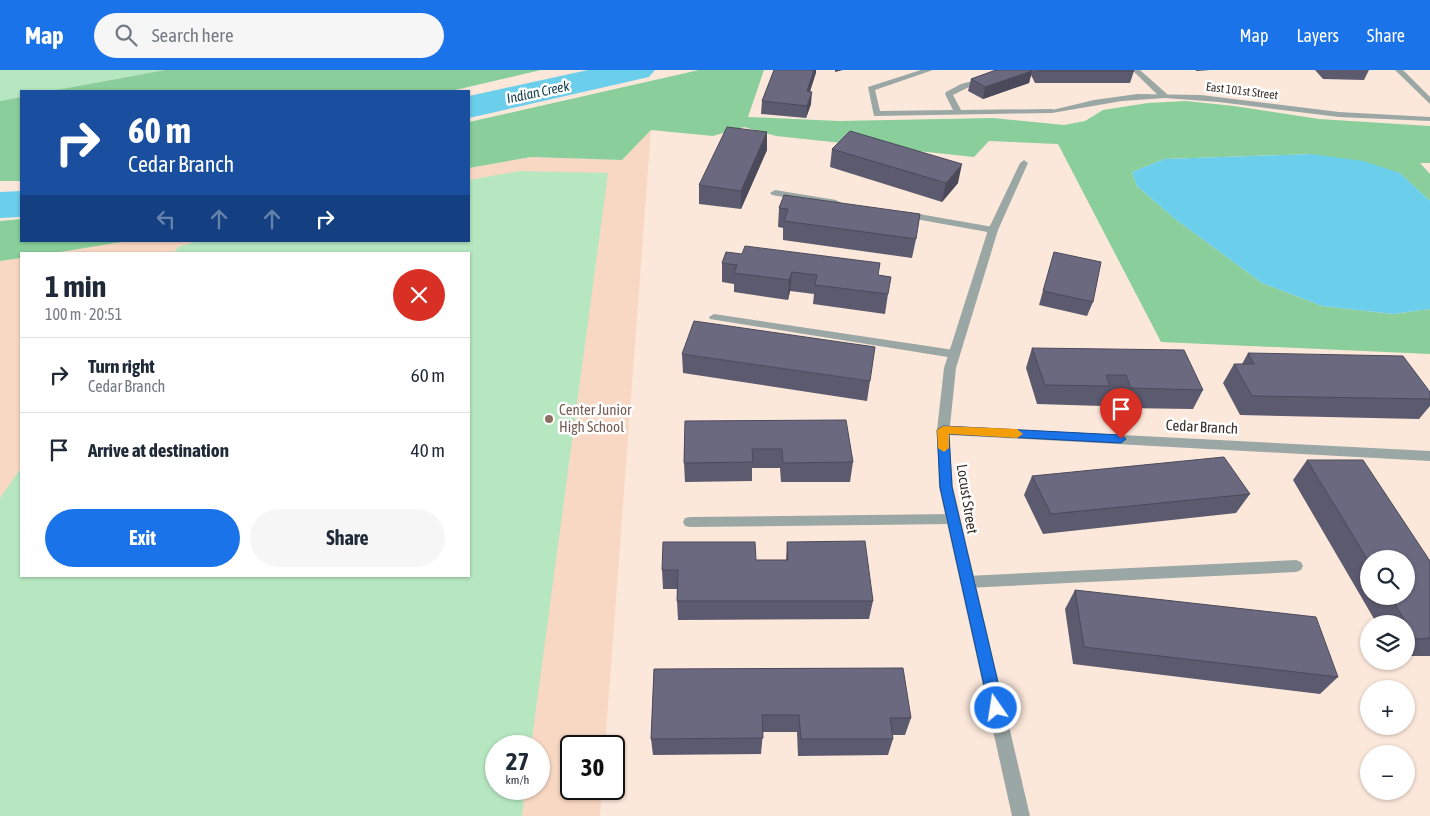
<!DOCTYPE html>
<meta charset="utf-8">
<style>
:root{--surface:#fff;--page:#f6f6f7;--text:#1f2937;--muted:#747a83;--line:#e0e1e3;--accent:#1a73e8}
body{margin:0;font-family:"Asap Condensed",sans-serif;background:var(--page);color:var(--text);height:100vh;display:flex;flex-direction:column;font-size:19px;white-space:nowrap}
*{box-sizing:border-box;margin:0}
p{font-size:16px;color:var(--muted)}
.icon{flex:none;width:28px;height:28px;fill:none;stroke:currentColor;stroke-width:2;stroke-linecap:round;stroke-linejoin:round}
.map{position:relative;flex:1;overflow:hidden}
.side{position:absolute;left:20px;top:182px;width:450px;height:325px;display:flex;flex-direction:column;background:var(--surface);border-radius:0px;box-shadow:0 1px 4px #0004}
.side>*{flex:none}
.banner{position:absolute;left:20px;top:20px;width:450px;height:152px;border-radius:0px;box-shadow:0 1px 4px #0004;background:#1a4fa0;color:#fff;overflow:hidden}
.buttons{position:absolute;left:1360px;top:480px;display:grid;gap:10px}
.buttons a{display:grid;place-items:center;width:55px;height:55px;border-radius:50%;background:var(--surface);box-shadow:0 1px 4px #0004;font-size:25px}
.speed{position:absolute;left:485px;top:665px;display:flex;gap:10px;font-size:25px;font-weight:700;text-align:center}
.speed>*{display:grid;place-content:center;width:65px;height:65px;border-radius:50%;background:var(--surface);box-shadow:0 1px 4px #0004;line-height:1}
.speed small{font-size:12px;font-weight:400}
.speed .limit{border:2px solid #111;border-radius:8px;background:#fff;color:#111}
.pin{position:absolute;display:grid;place-items:center;width:42px;height:42px;color:#fff;margin:-51px -21px;border-radius:50% 50% 50% 0;rotate:-45deg;box-shadow:0 0 5px #0007}
.pin .icon{rotate:45deg}
.me{position:absolute;width:55px;margin:-28px;rotate:347deg;stroke-linejoin:round;filter:drop-shadow(0 0 4px #0008)}
.turn{display:flex;align-items:center;gap:18px;height:105px;padding:0 25px;font-size:22px}
.turn .icon{width:65px;height:65px;stroke-width:2.5}
.turn b{display:block;font-size:35px;line-height:42px}
.lanes{display:flex;align-items:center;height:48px;padding:0 25px;background:#0003;justify-content:center;gap:25px;direction:ltr}
.lanes .off{opacity:.35}
.round{display:grid;place-items:center;flex:none;width:52px;height:52px;border-radius:26px;background:var(--page)}
.headline{display:flex;align-items:center;justify-content:space-between;height:85px;padding:0 25px}
h1{font-size:30px;font-weight:700;line-height:38px}
.cta{display:flex;gap:10px;margin-top:auto;padding:10px 25px}
.cta a{flex:1;height:58px;border-radius:30px;background:var(--accent);color:#fff;font-size:20px;font-weight:700;line-height:58px;text-align:center}
.cta a+a{background:var(--page);color:var(--text)}
ul{padding:0;list-style:none}
li{display:flex;align-items:center;gap:15px;height:75px;padding:0 25px;border-top:1px solid var(--line)}
li div{flex:1}
li b{display:block;font-size:19px}
li em{font-style:normal}
header{display:flex;align-items:center;gap:30px;box-sizing:border-box;height:70px;padding:0 25px;background:var(--accent);color:#fff}
header strong{font-size:24px}
nav{display:flex;gap:28px;margin-inline-start:auto;font-size:18px}
.search{width:350px;height:45px;background:var(--page);display:flex;align-items:center;gap:12px;box-sizing:border-box;padding:0 18px;border-radius:28px;color:var(--muted);font-size:19px}
.map>svg:first-child{display:block}
</style>
<header>
<strong>Map</strong>
<div class="search"><svg class="icon" aria-label="search" viewBox="0 0 24 24"><circle cx="10" cy="10" r="6"/><path d="M15 15l6 6"/></svg>Search here</div>
<nav><a>Map</a><a>Layers</a><a>Share</a></nav>
</header>
<div class="map">
<svg width="1430" height="746" viewBox="0 0 1430 746">
<rect width="100%" height="100%" fill="#fce8db"/>
<path fill="#f8d8c3" fill-rule="evenodd" d="M 651,60 L 605,676 L 571,676 L 571,719 L 602,719 L 600,746 L 0,746 L 0,191 L 21,188 L 21,506 L 469,506 L 469,184 L 48,184 L 128,171 L 469,171 L 469,98 L 531,87 L 622,90 ZM 496,676 L 539,676 L 539,719 L 496,719 Z"/>
<g fill="#b6e7c1">
<path d="M 0,0 L 165,0 L 51,21 L 21,21 L 21,27 L 0,31 Z"/>
<path d="M 520,101 L 608,103 L 531,676 L 496,676 L 496,719 L 525,719 L 522,746 L 0,746 L 0,428 L 21,398 L 21,506 L 469,506 L 469,184 L 173,184 L 178,177 L 198,171 L 469,171 L 469,110 Z"/>
</g>
<g fill="#89ce9b">
<path d="M 165,0 L 541,0 L 451,21 L 51,21 Z"/>
<path d="M 699,0 L 764,0 L 748,47 L 839,51 L 993,48 L 1064,55 L 1085,51 L 1103,40 L 1148,33 L 1186,31 L 1234,36 L 1319,49 L 1430,56 L 1430,93 L 1420,93 L 1430,104 L 1430,131 L 1400,103 L 1311,84 L 1164,89 L 1132,102 L 1137,116 L 1175,149 L 1262,213 L 1322,236 L 1393,244 L 1430,239 L 1430,284 L 1161,272 L 1058,74 L 989,71 L 974,87 L 776,66 L 744,57 L 713,66 L 651,60 L 622,90 L 531,87 L 469,98 L 469,52 Z"/>
<path d="M 21,27 L 21,111 L 0,111 L 0,31 Z"/>
<path d="M 21,149 L 21,171 L 128,171 L 48,184 L 21,184 L 21,188 L 0,191 L 0,151 Z"/>
</g>
<path fill="#6bceeb" d="M 1311,84 L 1363,91 L 1400,103 L 1430,131 L 1430,239 L 1393,244 L 1322,236 L 1262,213 L 1175,149 L 1137,116 L 1132,102 L 1164,89 Z"/>
<g fill="none" stroke-linecap="round" stroke-linejoin="round">
<g fill="#6bceeb" fill-rule="evenodd">
<path d="M 588,0 L 655,0 L 649,7 L 469,48 L 469,26 Z"/>
<path d="M 21,121 L 21,147 L 0,148 L 0,122 Z"/>
</g>
<g fill="#9aa7a4" fill-rule="evenodd">
<path d="M 921,0 L 933,0 L 875,20 L 880,41 L 953,40 L 945,24 L 946,22 L 961,14 L 984,8 L 988,10 L 987,12 L 967,18 L 953,25 L 961,40 L 1052,39 L 1056,41 L 1052,43 L 874,46 L 868,17 Z"/>
<path d="M 1132,0 L 1140,0 L 1167,24 L 1167,28 L 1161,28 Z"/>
<path d="M 1395,0 L 1403,0 L 1430,27 L 1430,34 Z"/>
<path d="M 775,120 L 836,130 L 841,133 L 836,136 L 772,125 L 770,123 Z"/>
<path d="M 902,141 L 993,157 L 998,160 L 993,163 L 899,146 L 897,144 Z"/>
<path d="M 714,244 L 954,280 L 960,284 L 954,288 L 710,249 L 709,247 Z"/>
<path d="M 952,444 L 957,445 L 959,449 L 957,453 L 952,454 L 690,457 L 685,456 L 683,452 L 685,448 L 690,447 Z"/>
<path d="M 1296,490 L 1301,492 L 1303,496 L 1301,500 L 1296,502 L 967,518 L 962,516 L 960,512 L 962,508 L 967,506 Z"/>
</g>
<g fill="#9aa7a4" fill-rule="evenodd">
<path d="M 1137,24 L 1201,25 L 1339,42 L 1430,47 L 1430,51 L 1339,47 L 1219,32 L 1165,28 L 1122,31 L 1052,43 L 1048,41 L 1094,30 Z"/>
<path d="M 1024,90 L 1028,93 L 998,160 L 956,298 L 950,356 L 1430,381 L 1430,391 L 949,365 L 953,417 L 1030,746 L 1012,746 L 939,417 L 937,360 L 944,298 L 988,160 L 1020,93 Z"/>
</g>
</g>
<g fill="#5c5a6e" fill-rule="evenodd">
<path d="M 774,0 L 816,0 L 810,21 L 811,34 L 806,48 L 761,44 L 762,31 Z"/>
<path d="M 996,0 L 1133,0 L 1134,1 L 1130,13 L 1035,13 L 1031,5 L 1029,13 L 983,29 L 968,21 L 971,9 Z"/>
<path d="M 1315,0 L 1369,0 L 1364,10 L 1323,9 Z"/>
<path d="M 767,62 L 767,80 L 741,139 L 699,134 L 699,115 Z"/>
<path d="M 832,79 L 958,113 L 942,132 L 830,97 Z"/>
<path d="M 784,125 L 916,169 L 912,188 L 783,170 L 783,158 L 778,157 L 779,138 Z"/>
<path d="M 1054,182 L 1093,232 L 1087,246 L 1039,235 Z"/>
<path d="M 722,193 L 878,205 L 888,224 L 885,244 L 813,234 L 814,224 L 790,221 L 788,230 L 734,222 L 734,214 L 722,212 Z"/>
<path d="M 1032,278 L 1203,320 L 1193,339 L 1122,338 L 1117,325 L 1106,325 L 1102,336 L 1037,334 L 1026,298 Z"/>
<path d="M 1248,283 L 1430,322 L 1430,336 L 1419,349 L 1240,345 L 1223,313 L 1234,294 L 1242,294 Z"/>
<path d="M 682,284 L 870,311 L 867,331 L 683,303 Z"/>
<path d="M 685,351 L 853,392 L 850,412 L 781,412 L 780,398 L 752,398 L 752,411 L 685,412 L 684,393 Z"/>
<path d="M 1307,390 L 1430,491 L 1430,586 L 1406,586 L 1406,554 L 1377,554 L 1293,410 ZM 1369,489 L 1406,526 L 1369,526 Z"/>
<path d="M 1032,406 L 1250,424 L 1236,443 L 1043,464 L 1024,425 Z"/>
<path d="M 787,472 L 873,531 L 869,549 L 678,550 L 677,531 L 677,519 L 663,519 L 662,500 L 756,490 L 786,490 Z"/>
<path d="M 1075,520 L 1338,607 L 1320,624 L 1073,594 L 1065,539 Z"/>
<path d="M 654,599 L 911,648 L 905,665 L 892,665 L 893,669 L 888,685 L 798,686 L 797,662 L 763,662 L 761,684 L 653,685 L 651,669 Z"/>
</g>
<g fill="#4b4a5a">
<path d="M 814,0 L 816,0 L 816,3 L 806,34 L 807,21 Z"/>
<path d="M 835,0 L 843,0 L 835,2 Z"/>
<path d="M 1196,0 L 1210,0 L 1196,1 Z"/>
<path d="M 1032,1 L 1029,13 L 983,29 L 985,17 Z"/>
<path d="M 812,22 L 811,34 L 806,48 L 807,36 Z"/>
<path d="M 767,62 L 767,80 L 741,139 L 741,121 Z"/>
<path d="M 962,94 L 958,113 L 942,132 L 946,113 Z"/>
<path d="M 792,202 L 790,221 L 788,230 L 789,210 Z"/>
</g>
<g fill="#6b6980" stroke="#4b4a5a">
<path d="M 774,0 L 814,0 L 807,21 L 812,22 L 807,36 L 762,31 Z"/>
<path d="M 996,0 L 1031,0 L 1032,1 L 985,17 L 971,9 Z"/>
<path d="M 1038,0 L 1133,0 L 1134,1 L 1038,1 Z"/>
<path d="M 727,57 L 767,62 L 741,121 L 699,115 Z"/>
<path d="M 850,61 L 962,94 L 946,113 L 832,79 Z"/>
<path d="M 784,125 L 920,144 L 916,169 L 784,151 L 788,139 L 779,138 Z"/>
<path d="M 745,176 L 880,193 L 878,205 L 891,207 L 888,224 L 815,215 L 817,205 L 792,202 L 789,210 L 734,203 L 737,195 L 722,193 L 726,182 L 742,184 Z"/>
<path d="M 1054,182 L 1101,192 L 1093,232 L 1043,221 Z"/>
<path d="M 694,251 L 875,277 L 870,311 L 682,284 Z"/>
<path d="M 1032,278 L 1184,280 L 1203,320 L 1131,318 L 1126,305 L 1106,305 L 1110,316 L 1045,315 Z"/>
<path d="M 1248,283 L 1403,286 L 1430,322 L 1430,329 L 1252,326 L 1234,294 L 1254,294 Z"/>
<path d="M 846,350 L 853,392 L 783,393 L 782,379 L 752,379 L 753,392 L 684,393 L 685,351 Z"/>
<path d="M 1224,387 L 1250,424 L 1051,444 L 1032,406 Z"/>
<path d="M 1307,390 L 1363,390 L 1430,491 L 1430,568 L 1416,569 L 1390,526 L 1406,526 L 1406,489 L 1369,489 L 1369,492 Z"/>
<path d="M 865,471 L 873,531 L 677,531 L 678,500 L 662,500 L 663,472 L 755,472 L 756,490 L 788,490 L 787,472 Z"/>
<path d="M 1075,520 L 1316,547 L 1338,607 L 1084,577 Z"/>
<path d="M 903,598 L 911,648 L 890,648 L 893,669 L 801,669 L 799,645 L 762,645 L 763,668 L 651,669 L 654,599 Z"/>
</g>
<path fill="#1a73e8" stroke="#114b97" d="M 943,356 L 1121,365 L 1126,369 L 1121,373 L 949,364 L 952,417 L 1004,638 L 1001,643 L 996,645 L 991,643 L 989,638 L 940,417 L 937,360 Z"/>
<path fill="#f59e0b" d="M 943,356 L 1017,359 L 1023,364 L 1017,368 L 949,364 L 949,378 L 944,382 L 938,378 L 937,360 Z"/>
<circle fill="#8d6e63" stroke="#fff" stroke-width="2" cx="549" cy="349" r="5"/>
<g text-anchor="middle" stroke-width="5" stroke-linejoin="round" paint-order="stroke">
<g font-size="12" fill="#393029" stroke="#fff">
<text transform="translate(1242 21) rotate(7)" y="4">East 101st Street</text>
</g>
<g font-size="14" font-style="italic" fill="#123f4b" stroke="#fff">
<text transform="translate(538 22) rotate(-12)" y="5">Indian Creek</text>
</g>
<g font-size="15" fill="#785e54" stroke="#fff" text-anchor="start">
<text x="559" y="345">Center Junior<tspan x="559" dy="17">High School</tspan></text>
</g>
<g font-size="15" fill="#393029" stroke="#fff">
<text transform="translate(1202 357) rotate(3)" y="5">Cedar Branch</text>
<text transform="translate(967 429) rotate(81)" y="5">Locust Street</text>
</g>
</g>
</svg>
<div class="buttons">
<a><svg class="icon" aria-label="search" viewBox="0 0 24 24"><circle cx="10" cy="10" r="6"/><path d="M15 15l6 6"/></svg></a>
<a><svg class="icon" aria-label="layers" viewBox="0 0 24 24"><path d="M12 4l9 5-9 5-9-5zM3 14l9 5 9-5"/></svg></a>
<a>+</a>
<a>−</a>
</div>
<div class="speed"><div>27<small>km/h</small></div><div class="limit">30</div></div>
<div class="pin" style="left:1121px;top:369px;background:#d93025"><svg class="icon" aria-label="arrive" viewBox="0 0 24 24"><path d="M6 21V4h12l-3 4 3 4H6"/></svg></div>
<svg class="me" style="left:996px;top:638px" viewBox="-20 -20 40 40"><circle r="17" fill="#1a73e8" stroke="#fff" stroke-width="3"/><path d="M0-11L8 9 0 5-8 9z" fill="#fff"/></svg>
<div class="banner">
<div class="turn"><svg class="icon" aria-label="right" viewBox="0 0 24 24"><path d="M7 20v-9h11M14 6l5 5-5 5"/></svg><div><b>60 m</b>Cedar Branch</div></div>
<div class="lanes"><svg class="icon off" aria-label="left" viewBox="0 0 24 24"><path d="M17 20v-9H6M10 6l-5 5 5 5"/></svg><svg class="icon off" aria-label="ahead" viewBox="0 0 24 24"><path d="M12 20V5M6 11l6-6 6 6"/></svg><svg class="icon off" aria-label="ahead" viewBox="0 0 24 24"><path d="M12 20V5M6 11l6-6 6 6"/></svg><svg class="icon" aria-label="right" viewBox="0 0 24 24"><path d="M7 20v-9h11M14 6l5 5-5 5"/></svg></div>
</div>
<section class="side">
<div class="headline"><div><h1>1 min</h1><p>100 m · 20:51</p></div><a class="round" style="background:#d93025;color:#fff"><svg class="icon" aria-label="close" viewBox="0 0 24 24"><path d="M6 6l12 12M18 6L6 18"/></svg></a></div>
<ul>
<li><svg class="icon" aria-label="right" viewBox="0 0 24 24"><path d="M7 20v-9h11M14 6l5 5-5 5"/></svg><div><b>Turn right</b><p>Cedar Branch</p></div><em>60 m</em></li>
<li><svg class="icon" aria-label="arrive" viewBox="0 0 24 24"><path d="M6 21V4h12l-3 4 3 4H6"/></svg><div><b>Arrive at destination</b></div><em>40 m</em></li>
</ul>
<div class="cta"><a>Exit</a><a>Share</a></div>
</section>
</div>
